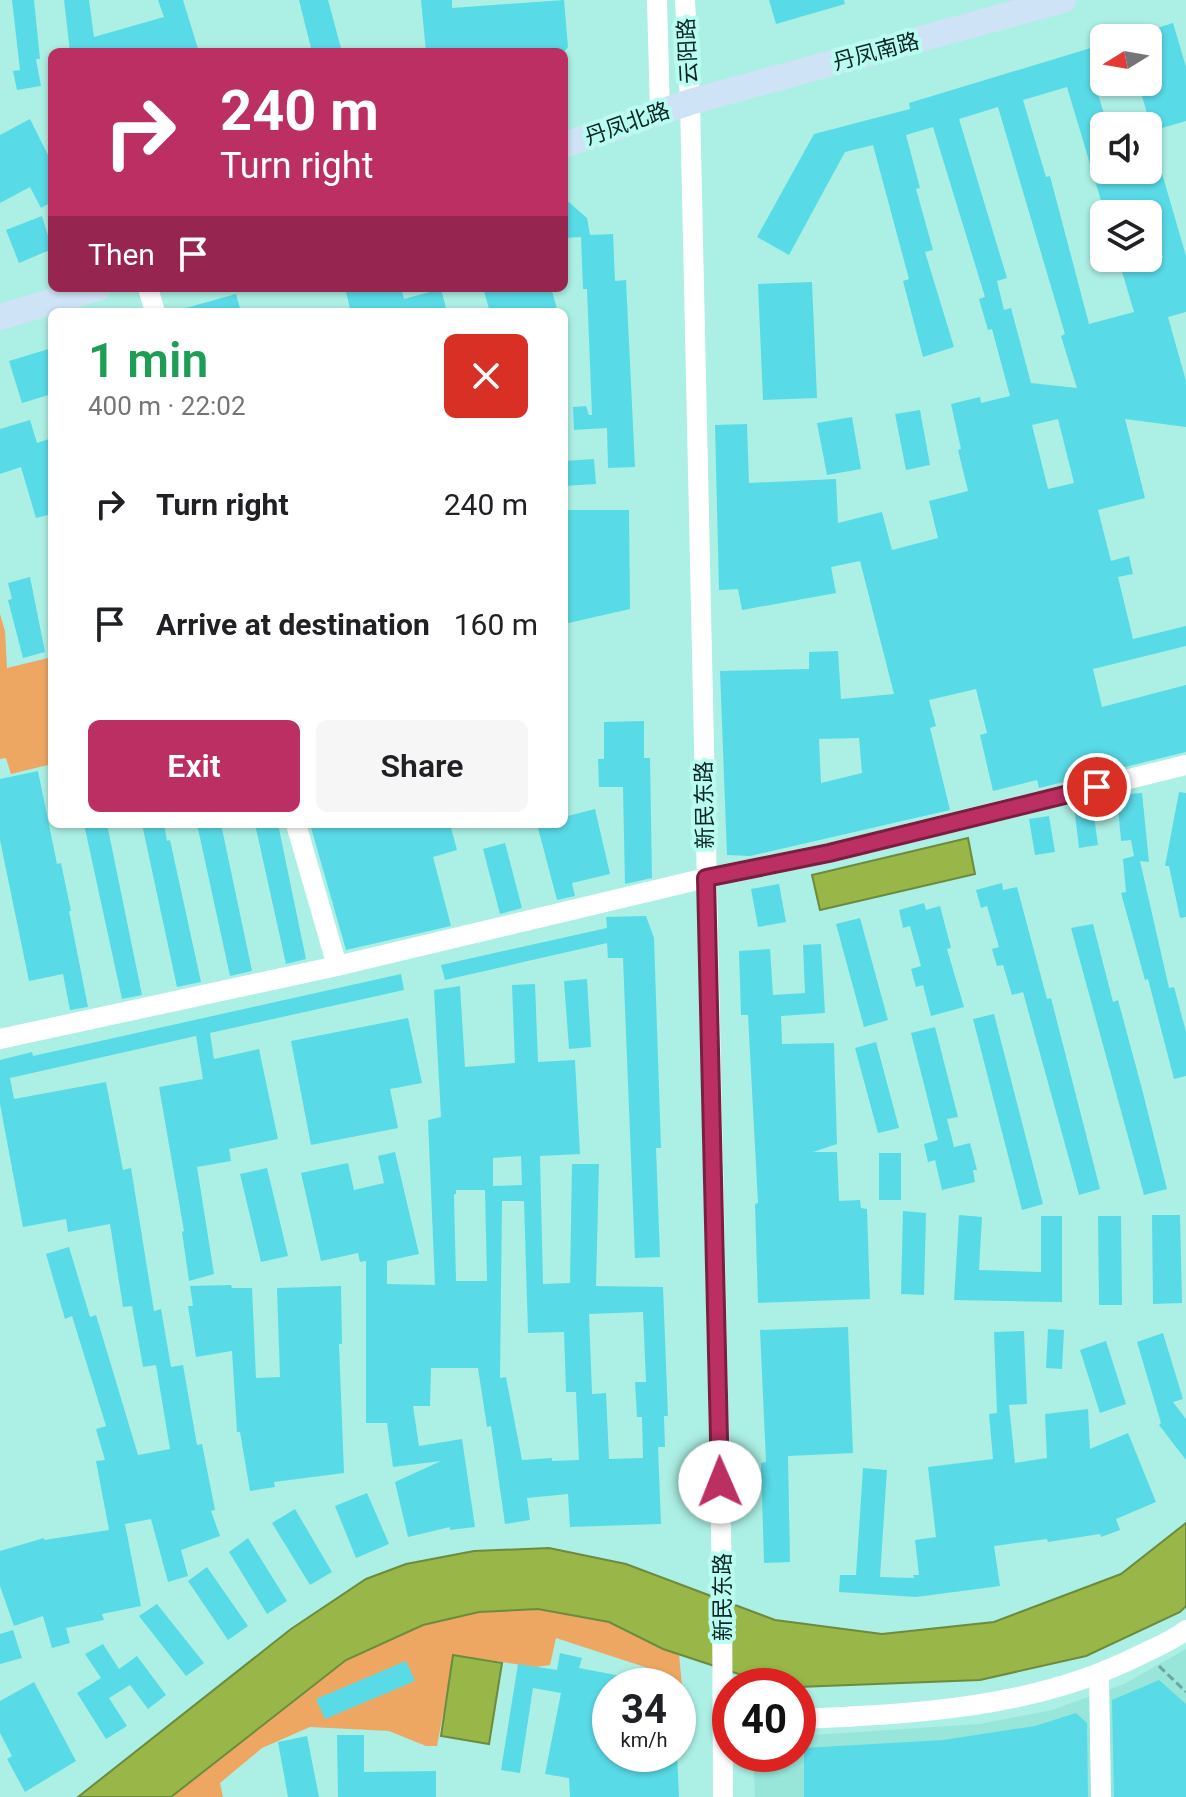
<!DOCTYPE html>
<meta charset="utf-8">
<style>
:root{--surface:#fff;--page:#f6f6f6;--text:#202124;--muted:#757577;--accent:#bc2f63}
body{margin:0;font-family:Roboto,"Noto Sans SC",sans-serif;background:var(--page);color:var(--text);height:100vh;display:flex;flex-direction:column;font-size:30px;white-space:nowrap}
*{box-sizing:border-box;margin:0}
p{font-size:26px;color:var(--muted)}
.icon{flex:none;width:44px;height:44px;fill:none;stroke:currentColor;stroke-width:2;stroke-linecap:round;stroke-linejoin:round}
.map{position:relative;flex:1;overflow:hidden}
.drawer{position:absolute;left:48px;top:308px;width:520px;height:520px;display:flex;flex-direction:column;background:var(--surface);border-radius:12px;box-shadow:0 2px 6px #0004}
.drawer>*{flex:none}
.top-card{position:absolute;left:48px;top:48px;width:520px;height:244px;border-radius:12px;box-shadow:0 2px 6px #0004;background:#bc2f63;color:#fff;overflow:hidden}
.needle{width:52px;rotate:259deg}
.controls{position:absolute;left:1090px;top:24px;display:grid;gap:16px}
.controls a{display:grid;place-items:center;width:72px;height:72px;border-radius:12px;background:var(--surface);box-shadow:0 2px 6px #0004;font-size:40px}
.speed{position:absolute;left:592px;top:1668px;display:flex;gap:16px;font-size:40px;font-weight:700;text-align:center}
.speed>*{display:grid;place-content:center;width:104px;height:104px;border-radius:50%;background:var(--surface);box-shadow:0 2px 6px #0004;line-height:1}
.speed small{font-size:20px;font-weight:400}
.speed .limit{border:12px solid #d22;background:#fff;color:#111}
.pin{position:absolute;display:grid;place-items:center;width:68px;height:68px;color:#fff;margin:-34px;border:4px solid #fff;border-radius:50%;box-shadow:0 2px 8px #0007}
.me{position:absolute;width:88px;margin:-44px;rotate:359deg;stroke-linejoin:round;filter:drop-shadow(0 0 6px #0008)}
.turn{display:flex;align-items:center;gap:28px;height:168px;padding:0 40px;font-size:36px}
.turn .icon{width:104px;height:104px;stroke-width:2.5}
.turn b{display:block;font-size:56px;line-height:68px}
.then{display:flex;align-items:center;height:76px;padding:0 40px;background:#0003;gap:16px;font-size:30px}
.round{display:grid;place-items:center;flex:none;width:84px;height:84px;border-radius:12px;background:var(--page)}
.summary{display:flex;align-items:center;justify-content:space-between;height:136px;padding:0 40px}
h1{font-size:48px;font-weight:600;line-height:60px;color:#1e9e55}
.button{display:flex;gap:16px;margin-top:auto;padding:16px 40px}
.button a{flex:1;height:92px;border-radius:12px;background:var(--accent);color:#fff;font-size:32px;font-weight:600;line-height:92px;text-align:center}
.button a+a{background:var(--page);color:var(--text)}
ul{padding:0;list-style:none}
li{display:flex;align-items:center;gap:24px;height:120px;padding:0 40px}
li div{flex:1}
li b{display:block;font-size:30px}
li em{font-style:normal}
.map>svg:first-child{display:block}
</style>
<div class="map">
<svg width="1186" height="1797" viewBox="0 0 1186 1797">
<rect width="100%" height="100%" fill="#acefe4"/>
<path fill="#98e5d9" d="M 1186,1649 L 1186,1797 L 755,1797 L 753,1754 L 798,1754 L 798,1736 L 980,1724 L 1052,1710 L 1124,1684 Z"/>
<g fill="#eea763">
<path d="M 0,614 L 5,631 L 7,668 L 52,657 L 52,764 L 11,774 L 6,758 L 0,759 Z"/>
<path d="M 538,1609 L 609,1622 L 679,1654 L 682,1686 L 662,1680 L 651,1669 L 556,1638 L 550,1665 L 536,1667 L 454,1655 L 437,1746 L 426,1746 L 389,1731 L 310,1727 L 262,1748 L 220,1783 L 223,1797 L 169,1797 L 346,1660 L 423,1625 L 479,1612 Z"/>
</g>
<g fill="#98b748" stroke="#6d8b3d" stroke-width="2">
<path d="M 968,838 L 975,874 L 820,910 L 812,875 Z"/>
<path d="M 1186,1523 L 1186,1606 L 1180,1612 L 1086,1656 L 980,1680 L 798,1687 L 775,1686 L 663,1649 L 609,1622 L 538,1609 L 479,1612 L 423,1625 L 346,1660 L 171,1797 L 78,1797 L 291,1629 L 366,1579 L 406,1564 L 474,1551 L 549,1548 L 626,1564 L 775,1620 L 882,1634 L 994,1622 L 1121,1574 Z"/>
<path d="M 453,1655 L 502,1663 L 489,1744 L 441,1736 Z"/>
</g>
<g fill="#59dbe7" fill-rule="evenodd">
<path d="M 12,0 L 34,0 L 40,59 L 36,59 L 41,86 L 17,90 L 13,71 L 20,70 Z"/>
<path d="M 64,0 L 89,0 L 94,37 L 164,17 L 158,0 L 183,0 L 199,52 L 112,52 L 111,49 L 70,52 Z"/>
<path d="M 299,0 L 328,0 L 342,52 L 312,52 Z"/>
<path d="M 421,0 L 452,0 L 452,8 L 564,0 L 568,47 L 564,52 L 426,52 Z"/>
<path d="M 769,0 L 844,0 L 845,4 L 776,24 Z"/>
<path d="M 1173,23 L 1186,67 L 1186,121 L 1152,131 L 1138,82 L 1148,82 L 1148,31 Z"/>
<path d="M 1104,44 L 1104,76 L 1093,79 L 1108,126 L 1104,126 L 1104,170 L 1148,170 L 1148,140 L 1152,139 L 1186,256 L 1186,312 L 1168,317 L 1186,381 L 1186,427 L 1125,419 L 1145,498 L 1098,510 L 1111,561 L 1129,556 L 1133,574 L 1118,577 L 1133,639 L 1186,626 L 1186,646 L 1093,669 L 1102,707 L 1186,685 L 1186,752 L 1039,788 L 1037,780 L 993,791 L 980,735 L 987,733 L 976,689 L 929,700 L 936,726 L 930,728 L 950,810 L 750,856 L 727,855 L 720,671 L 809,669 L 809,652 L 838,651 L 841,699 L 894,694 L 860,561 L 831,567 L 836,593 L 742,610 L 738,589 L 719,590 L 715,425 L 747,424 L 749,483 L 836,479 L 838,523 L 882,512 L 892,550 L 938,538 L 929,501 L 968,491 L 958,450 L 961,449 L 951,404 L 980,397 L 981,403 L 1010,396 L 992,329 L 988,330 L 979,299 L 985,297 L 933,127 L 906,135 L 920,188 L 916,189 L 933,250 L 925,252 L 954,347 L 923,357 L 903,281 L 909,279 L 873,145 L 845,152 L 789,255 L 757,237 L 814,134 L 910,109 L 909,103 ZM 1067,87 L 1105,214 L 1150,214 L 1163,258 L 1118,258 L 1134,312 L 1089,324 L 1050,176 L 1046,177 L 1023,100 ZM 998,107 L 1065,334 L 1061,336 L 1077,388 L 1031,383 L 1011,308 L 1004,310 L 997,281 L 1007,278 L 959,119 ZM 1058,419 L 1074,483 L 1048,489 L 1032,425 ZM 859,738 L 862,773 L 821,783 L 819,739 Z"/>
<path d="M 30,119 L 52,163 L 52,202 L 41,208 L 30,187 L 0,203 L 0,135 Z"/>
<path d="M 564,198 L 587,218 L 590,235 L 613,234 L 615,281 L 626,280 L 635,467 L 608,468 L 607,428 L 574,430 L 573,407 L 586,406 L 589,415 L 592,415 L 587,289 L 583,289 L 581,237 L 564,238 Z"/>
<path d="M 42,216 L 52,249 L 19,263 L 6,230 Z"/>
<path d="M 812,282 L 817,398 L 763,400 L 758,284 Z"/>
<path d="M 345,288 L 401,288 L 404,299 L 441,289 L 447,312 L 351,312 Z"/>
<path d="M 483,288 L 551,288 L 558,312 L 490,312 Z"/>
<path d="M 236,294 L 241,312 L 187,312 L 186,308 Z"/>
<path d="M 52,348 L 52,394 L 22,403 L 9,361 Z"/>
<path d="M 920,410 L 930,465 L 906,470 L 895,414 Z"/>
<path d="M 852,417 L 861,469 L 827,475 L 817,423 Z"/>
<path d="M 30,420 L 37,443 L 52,438 L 52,514 L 36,518 L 21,467 L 0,474 L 0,429 Z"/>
<path d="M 594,459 L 596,484 L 564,486 L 564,461 Z"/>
<path d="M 564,510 L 629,510 L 630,609 L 564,624 Z"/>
<path d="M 30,577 L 45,652 L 23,658 L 8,600 L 12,599 L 8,583 Z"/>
<path d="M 644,721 L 644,758 L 650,758 L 652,878 L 625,884 L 623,787 L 599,787 L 598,759 L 604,759 L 604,722 Z"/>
<path d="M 38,771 L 57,864 L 61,863 L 71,911 L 69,911 L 88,1007 L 70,1010 L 63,974 L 29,981 L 0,840 L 0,779 Z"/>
<path d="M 1179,792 L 1186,793 L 1186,917 L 1180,918 L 1169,866 L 1165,866 Z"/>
<path d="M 1142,793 L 1149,862 L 1140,861 L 1169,988 L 1174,987 L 1186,1032 L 1186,1076 L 1174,1079 L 1148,979 L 1145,980 L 1121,893 L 1126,892 L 1123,859 L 1134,856 L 1131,840 L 1121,841 L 1117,795 Z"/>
<path d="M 1092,802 L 1098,845 L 1079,848 L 1074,806 Z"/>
<path d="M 595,809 L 610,874 L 572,883 L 575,896 L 557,900 L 538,828 L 564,824 L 564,817 Z"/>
<path d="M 1049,816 L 1055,852 L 1035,855 L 1029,819 Z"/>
<path d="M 84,824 L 107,824 L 142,995 L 122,999 Z"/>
<path d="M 142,824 L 164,824 L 167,841 L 170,840 L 201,982 L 177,987 Z"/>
<path d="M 197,824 L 221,824 L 252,971 L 230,976 Z"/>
<path d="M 255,824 L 278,824 L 306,959 L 286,964 Z"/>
<path d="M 310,824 L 450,824 L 457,850 L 433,857 L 451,926 L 346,950 Z"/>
<path d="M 505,843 L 522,908 L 500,914 L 483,849 Z"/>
<path d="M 1002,883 L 1003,890 L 1017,887 L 1047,999 L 1051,998 L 1100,1189 L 1079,1195 L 1023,992 L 1012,995 L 1003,965 L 997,966 L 992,949 L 999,947 L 987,906 L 981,908 L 976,890 Z"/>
<path d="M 779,884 L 786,922 L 758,927 L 751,889 Z"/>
<path d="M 924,903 L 926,910 L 940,906 L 951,948 L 947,949 L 964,1007 L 931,1016 L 923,985 L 916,987 L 911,969 L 921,966 L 910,926 L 903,928 L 899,910 Z"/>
<path d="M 646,916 L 654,938 L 661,1148 L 656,1148 L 660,1257 L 635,1258 L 623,958 L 608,958 L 607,943 L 445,980 L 441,965 L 607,928 L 606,917 Z"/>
<path d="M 860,918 L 888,1020 L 864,1027 L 836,924 Z"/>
<path d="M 1093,924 L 1113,1002 L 1118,1000 L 1142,1089 L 1167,1189 L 1144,1195 L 1071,928 Z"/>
<path d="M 821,944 L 825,1013 L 781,1016 L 782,1044 L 834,1043 L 837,1144 L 813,1152 L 837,1152 L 839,1201 L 860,1200 L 861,1208 L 867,1209 L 870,1299 L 758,1303 L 755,1204 L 758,1203 L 748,1015 L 741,1015 L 739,951 L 770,949 L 773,995 L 805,993 L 803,945 Z"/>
<path d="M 401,974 L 404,990 L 210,1033 L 214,1059 L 259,1049 L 278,1139 L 229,1149 L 231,1161 L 197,1167 L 214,1274 L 189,1281 L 182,1232 L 184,1231 L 159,1087 L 203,1079 L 196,1036 L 10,1078 L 14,1099 L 106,1082 L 123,1170 L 131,1168 L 154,1311 L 161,1309 L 171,1367 L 183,1365 L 197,1445 L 202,1444 L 215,1510 L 211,1511 L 220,1536 L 181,1550 L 188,1576 L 168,1582 L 151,1519 L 125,1524 L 141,1606 L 102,1614 L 104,1620 L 66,1628 L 70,1643 L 52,1648 L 43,1616 L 14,1626 L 0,1586 L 0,1551 L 44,1538 L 44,1540 L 109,1530 L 96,1461 L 105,1460 L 96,1429 L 106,1426 L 72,1316 L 65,1319 L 46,1254 L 69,1247 L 90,1317 L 96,1315 L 138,1455 L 170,1449 L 156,1365 L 143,1367 L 132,1306 L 123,1307 L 110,1224 L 68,1232 L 66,1219 L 23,1227 L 0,1104 L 0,1060 L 32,1052 L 33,1056 Z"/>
<path d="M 587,979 L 591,1047 L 569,1049 L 564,981 Z"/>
<path d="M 535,984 L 538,1062 L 575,1060 L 580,1154 L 540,1156 L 543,1284 L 570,1283 L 572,1164 L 599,1164 L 596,1286 L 663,1287 L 668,1416 L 664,1416 L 665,1447 L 658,1447 L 661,1524 L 570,1527 L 568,1494 L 527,1498 L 530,1520 L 505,1524 L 491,1426 L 487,1427 L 478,1368 L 431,1368 L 430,1406 L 413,1406 L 419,1446 L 462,1439 L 475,1527 L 450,1530 L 450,1527 L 408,1537 L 395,1482 L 441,1461 L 393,1467 L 387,1423 L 366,1423 L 366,1261 L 360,1262 L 358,1253 L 321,1261 L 301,1173 L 348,1163 L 354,1190 L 384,1183 L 378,1156 L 395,1152 L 419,1254 L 387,1261 L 387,1284 L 435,1285 L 428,1120 L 441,1117 L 434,990 L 460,986 L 465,1067 L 515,1063 L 512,985 ZM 521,1156 L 522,1185 L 493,1186 L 493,1158 ZM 456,1190 L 485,1190 L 487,1281 L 456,1281 L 454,1194 L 456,1194 ZM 502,1201 L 524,1201 L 528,1333 L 564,1332 L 566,1392 L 576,1392 L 579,1460 L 552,1461 L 552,1458 L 522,1460 L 506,1377 L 500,1378 ZM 643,1312 L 646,1382 L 635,1382 L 637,1417 L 642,1417 L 643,1458 L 609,1459 L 606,1393 L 592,1394 L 589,1314 Z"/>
<path d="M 994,1014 L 1043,1204 L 1022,1210 L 973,1019 Z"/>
<path d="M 408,1018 L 422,1083 L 390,1089 L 398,1128 L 311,1145 L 291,1041 Z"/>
<path d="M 935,1027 L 958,1117 L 947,1119 L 954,1147 L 970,1143 L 977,1170 L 973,1170 L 975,1182 L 942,1190 L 935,1160 L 928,1162 L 924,1144 L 938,1140 L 911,1033 Z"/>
<path d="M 876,1042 L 899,1128 L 878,1133 L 855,1048 Z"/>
<rect x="879" y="1153" width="22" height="47"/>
<path d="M 267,1168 L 288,1256 L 261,1262 L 240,1174 Z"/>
<path d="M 903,1211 L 926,1213 L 924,1295 L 901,1294 Z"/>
<path d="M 959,1215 L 982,1217 L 979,1270 L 1041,1272 L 1041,1216 L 1062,1216 L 1062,1302 L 954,1300 Z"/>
<path d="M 1152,1215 L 1180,1215 L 1182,1303 L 1153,1304 Z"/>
<path d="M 1098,1216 L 1121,1216 L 1122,1305 L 1099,1305 Z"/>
<path d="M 231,1285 L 232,1288 L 252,1288 L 256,1378 L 280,1377 L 277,1288 L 341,1286 L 342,1344 L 339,1344 L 344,1473 L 274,1482 L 275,1487 L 250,1491 L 240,1432 L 237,1432 L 232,1351 L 196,1357 L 188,1306 L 193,1306 L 190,1286 Z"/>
<path d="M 848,1327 L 853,1453 L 788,1456 L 790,1562 L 764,1563 L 761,1463 L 766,1462 L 760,1330 Z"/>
<path d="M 1048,1329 L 1064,1330 L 1062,1369 L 1046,1368 Z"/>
<path d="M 1024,1331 L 1027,1404 L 1009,1405 L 1015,1463 L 1047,1458 L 1045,1414 L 1088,1409 L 1090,1449 L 1128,1433 L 1156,1502 L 1116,1519 L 1120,1530 L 1101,1537 L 1100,1534 L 1048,1542 L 1047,1539 L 994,1546 L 1000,1586 L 916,1597 L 839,1592 L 840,1575 L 856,1575 L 863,1468 L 887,1470 L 880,1577 L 914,1578 L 913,1575 L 919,1575 L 915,1540 L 936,1537 L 928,1467 L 993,1459 L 989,1414 L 997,1413 L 994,1332 Z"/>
<path d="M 1163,1333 L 1183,1399 L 1173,1402 L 1186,1419 L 1186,1460 L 1159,1425 L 1161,1423 L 1137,1342 Z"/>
<path d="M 1106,1341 L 1126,1404 L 1100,1413 L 1080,1350 Z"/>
<path d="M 367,1493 L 389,1544 L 356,1558 L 335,1506 Z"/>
<path d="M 295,1509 L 332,1572 L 310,1585 L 272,1523 Z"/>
<path d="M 248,1538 L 287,1601 L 267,1614 L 229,1552 Z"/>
<path d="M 207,1567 L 248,1626 L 228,1640 L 188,1581 Z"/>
<path d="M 157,1604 L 204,1663 L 186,1676 L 139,1616 Z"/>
<path d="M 13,1630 L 22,1658 L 0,1664 L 0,1634 Z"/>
<path d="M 103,1644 L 119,1669 L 137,1656 L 166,1695 L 148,1709 L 130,1685 L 109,1698 L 127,1726 L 106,1739 L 77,1693 L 101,1678 L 85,1654 Z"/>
<path d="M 560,1653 L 582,1658 L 579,1668 L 637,1679 L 636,1686 L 610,1686 L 610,1754 L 677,1754 L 679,1797 L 570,1797 L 569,1778 L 545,1774 L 561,1693 L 533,1688 L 520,1773 L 501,1770 L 518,1664 L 557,1670 Z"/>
<path d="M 406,1661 L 415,1681 L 325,1719 L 316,1699 Z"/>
<path d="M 1159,1680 L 1186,1704 L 1186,1797 L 1114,1797 L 1112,1700 Z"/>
<path d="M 34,1682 L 76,1761 L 25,1792 L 7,1759 L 12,1756 L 0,1733 L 0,1701 Z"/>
<path d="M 1076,1713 L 1087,1723 L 1088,1797 L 804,1797 L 804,1748 L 943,1740 L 1035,1726 Z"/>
<path d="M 337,1735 L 364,1735 L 364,1772 L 436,1771 L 436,1797 L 338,1797 Z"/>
<path d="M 307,1736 L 319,1797 L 288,1797 L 278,1742 Z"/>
</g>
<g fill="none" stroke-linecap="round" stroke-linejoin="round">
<path stroke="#71a59d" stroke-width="3" stroke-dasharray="8 4" stroke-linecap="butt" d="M 1159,1666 L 1186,1692"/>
<g stroke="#fff" stroke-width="20">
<path d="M 657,0 L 660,112"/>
<path d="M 685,0 L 690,102 L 722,1577 L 723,1797"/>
<path d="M 148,288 L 155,312"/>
<path d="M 296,824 L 337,966"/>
<path d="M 0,1039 L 337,966 L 706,878 L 829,853 L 1186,765"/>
<path d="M 1099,1675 L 1101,1797"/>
<path d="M 798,1719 C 914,1714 1032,1709 1138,1656 C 1154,1648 1172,1641 1186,1630"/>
</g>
<g stroke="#cee3f5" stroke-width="26">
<path d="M 564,145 L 690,102 L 1063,0"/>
<path d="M 0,317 L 98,288"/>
</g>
</g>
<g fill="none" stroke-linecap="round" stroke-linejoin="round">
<defs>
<path id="route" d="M 720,1482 L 706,878 L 829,853 L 1097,787"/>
</defs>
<use href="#route" stroke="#7a1f40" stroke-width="20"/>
<use href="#route" stroke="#bc2f63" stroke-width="14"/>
</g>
<g text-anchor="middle" stroke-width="8" stroke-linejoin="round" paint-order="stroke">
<g font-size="22" fill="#092522" stroke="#b9fcf1">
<text transform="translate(687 51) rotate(-93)" y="8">云阳路</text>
<text transform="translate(876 51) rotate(-15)" y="8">丹凤南路</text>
<text transform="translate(627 123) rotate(-19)" y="8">丹凤北路</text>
<text transform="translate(704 805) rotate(-91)" y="8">新民东路</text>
<text transform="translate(722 1597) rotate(-90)" y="8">新民东路</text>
</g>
</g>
</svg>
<div class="controls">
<a><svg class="needle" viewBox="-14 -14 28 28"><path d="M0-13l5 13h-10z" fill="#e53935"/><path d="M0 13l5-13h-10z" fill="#757577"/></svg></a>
<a><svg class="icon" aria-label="sound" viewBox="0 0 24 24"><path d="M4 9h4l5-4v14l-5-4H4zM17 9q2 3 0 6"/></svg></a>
<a><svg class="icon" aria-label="layers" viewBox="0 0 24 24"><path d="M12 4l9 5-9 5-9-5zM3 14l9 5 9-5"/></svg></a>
</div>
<div class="speed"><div>34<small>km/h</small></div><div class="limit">40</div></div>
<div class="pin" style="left:1097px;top:787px;background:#d93025"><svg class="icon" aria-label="arrive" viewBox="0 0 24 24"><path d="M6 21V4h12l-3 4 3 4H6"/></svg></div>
<svg class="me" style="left:720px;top:1482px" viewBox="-20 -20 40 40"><circle r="19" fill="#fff"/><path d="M0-13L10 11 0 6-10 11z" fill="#bc2f63"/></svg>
<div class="top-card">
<div class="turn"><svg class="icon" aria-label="right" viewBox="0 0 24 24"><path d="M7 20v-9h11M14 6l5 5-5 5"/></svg><div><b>240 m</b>Turn right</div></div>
<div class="then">Then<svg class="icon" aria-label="arrive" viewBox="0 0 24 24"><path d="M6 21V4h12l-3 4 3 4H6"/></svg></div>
</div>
<section class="drawer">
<div class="summary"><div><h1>1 min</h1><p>400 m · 22:02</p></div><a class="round" style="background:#d93025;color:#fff"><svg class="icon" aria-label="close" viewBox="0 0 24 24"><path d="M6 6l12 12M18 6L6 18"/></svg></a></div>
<ul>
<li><svg class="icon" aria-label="right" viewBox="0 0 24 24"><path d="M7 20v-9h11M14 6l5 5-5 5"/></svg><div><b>Turn right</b></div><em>240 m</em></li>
<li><svg class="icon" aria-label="arrive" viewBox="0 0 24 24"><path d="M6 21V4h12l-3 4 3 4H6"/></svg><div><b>Arrive at destination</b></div><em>160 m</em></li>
</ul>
<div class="button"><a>Exit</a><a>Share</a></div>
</section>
</div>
